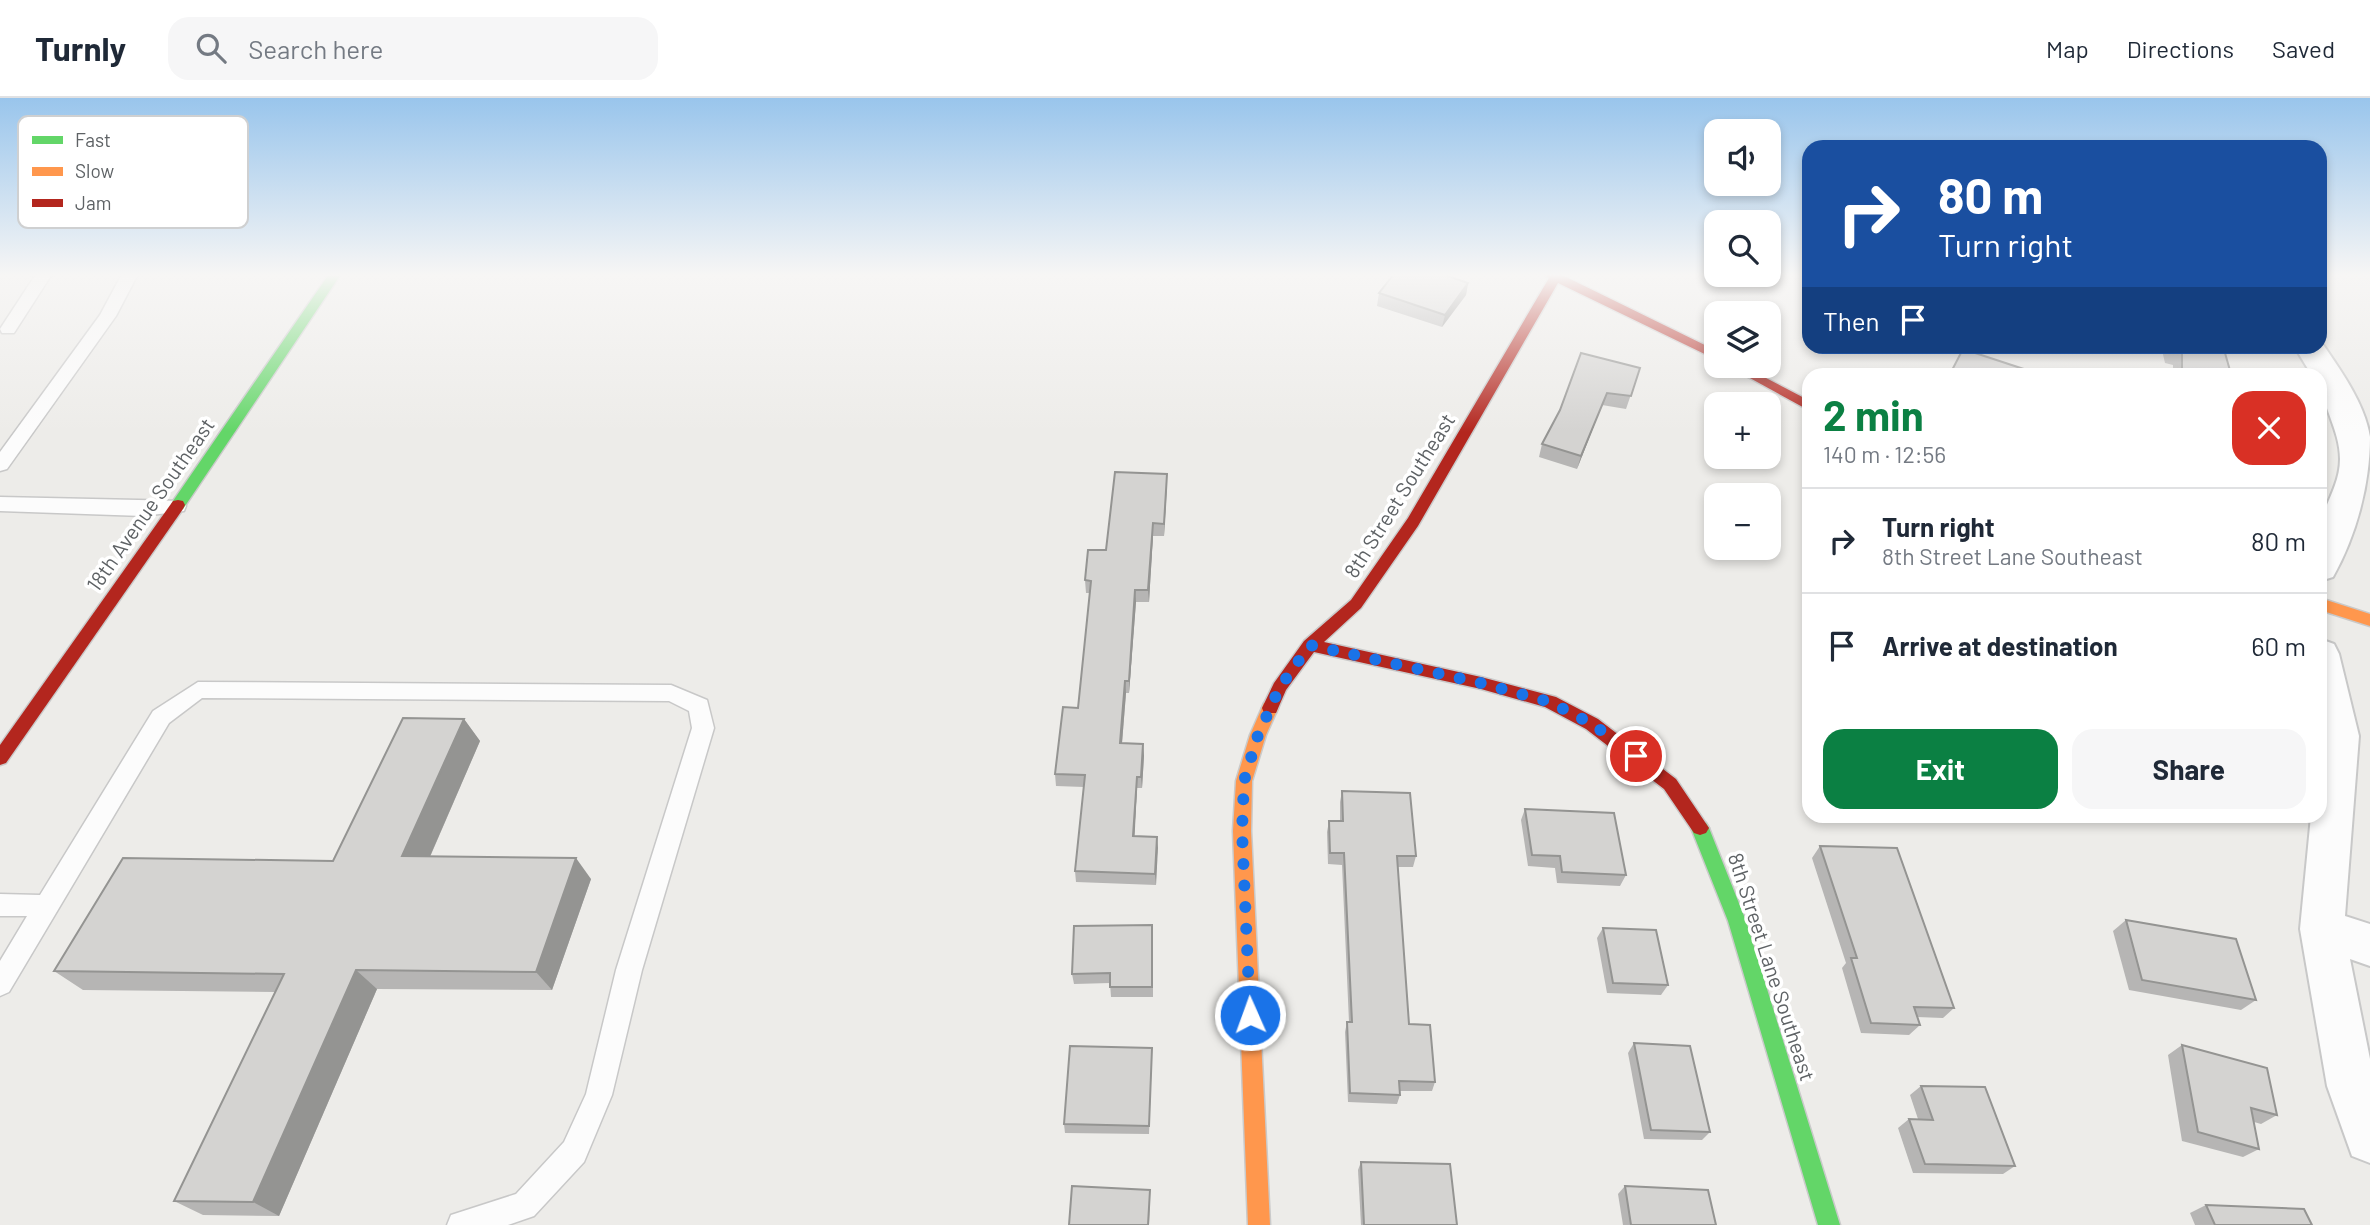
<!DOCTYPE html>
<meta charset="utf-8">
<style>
:root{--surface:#fff;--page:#f6f6f7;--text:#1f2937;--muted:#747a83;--line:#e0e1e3;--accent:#0b8043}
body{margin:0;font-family:Barlow,sans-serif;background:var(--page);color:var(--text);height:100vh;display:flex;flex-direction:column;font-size:26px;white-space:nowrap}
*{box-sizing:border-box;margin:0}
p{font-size:23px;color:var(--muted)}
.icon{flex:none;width:38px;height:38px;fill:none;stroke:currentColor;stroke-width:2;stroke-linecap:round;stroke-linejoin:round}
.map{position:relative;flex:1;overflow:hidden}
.panel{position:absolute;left:1802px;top:270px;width:525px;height:455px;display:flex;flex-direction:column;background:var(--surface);border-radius:21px;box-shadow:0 4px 10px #0003}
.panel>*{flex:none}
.banner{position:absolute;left:1802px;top:42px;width:525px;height:214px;border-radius:21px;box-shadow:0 4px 10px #0003;background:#1a4fa0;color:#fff;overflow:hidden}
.tools{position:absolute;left:1704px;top:21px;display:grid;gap:14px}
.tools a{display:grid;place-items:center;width:77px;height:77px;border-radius:14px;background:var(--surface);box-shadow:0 4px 10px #0003;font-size:35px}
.pin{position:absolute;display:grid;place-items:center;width:60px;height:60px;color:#fff;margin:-30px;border:4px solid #fff;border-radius:50%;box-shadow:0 2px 7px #0007}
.me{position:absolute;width:77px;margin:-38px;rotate:358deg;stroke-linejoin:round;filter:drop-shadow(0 0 5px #0008)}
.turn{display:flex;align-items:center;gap:24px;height:147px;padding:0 21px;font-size:32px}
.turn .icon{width:91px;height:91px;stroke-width:2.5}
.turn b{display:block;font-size:49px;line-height:60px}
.then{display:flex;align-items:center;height:66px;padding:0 21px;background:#0003;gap:14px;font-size:26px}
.round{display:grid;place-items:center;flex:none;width:74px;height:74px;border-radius:21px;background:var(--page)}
.overview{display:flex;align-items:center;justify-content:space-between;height:119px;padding:0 21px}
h1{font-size:42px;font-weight:700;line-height:52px;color:var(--accent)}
.action{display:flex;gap:14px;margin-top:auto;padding:14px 21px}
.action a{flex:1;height:80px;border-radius:21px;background:var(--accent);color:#fff;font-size:28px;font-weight:700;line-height:80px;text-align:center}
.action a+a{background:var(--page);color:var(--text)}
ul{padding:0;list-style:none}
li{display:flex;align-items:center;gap:21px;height:105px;padding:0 21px;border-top:2px solid var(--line)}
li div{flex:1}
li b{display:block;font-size:26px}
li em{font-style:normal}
header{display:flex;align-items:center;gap:42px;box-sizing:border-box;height:98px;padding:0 35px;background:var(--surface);border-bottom:2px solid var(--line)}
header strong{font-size:33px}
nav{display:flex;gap:38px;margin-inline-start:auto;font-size:24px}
.search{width:490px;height:63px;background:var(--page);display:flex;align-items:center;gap:18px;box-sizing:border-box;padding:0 24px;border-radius:21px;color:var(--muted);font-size:26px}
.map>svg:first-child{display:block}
</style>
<header>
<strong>Turnly</strong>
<div class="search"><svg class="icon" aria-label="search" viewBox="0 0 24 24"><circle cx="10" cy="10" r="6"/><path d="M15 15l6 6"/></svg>Search here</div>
<nav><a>Map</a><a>Directions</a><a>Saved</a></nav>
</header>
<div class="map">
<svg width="2370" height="1127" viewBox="0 0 2370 1127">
<rect width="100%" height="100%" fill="#edece9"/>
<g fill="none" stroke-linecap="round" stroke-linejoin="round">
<defs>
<g id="lane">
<path d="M 36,176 L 52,176 L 14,235 L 2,235 L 0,231 Z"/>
<path d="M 122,176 L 138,176 L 116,218 L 7,371 L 0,373 L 0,354 L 100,217 Z"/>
<path d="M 0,399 L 184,403 L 186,408 L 184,413 L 143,418 L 0,413 Z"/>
<path d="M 198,584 L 671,587 L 707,602 L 714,630 L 642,872 L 612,997 L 584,1064 L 534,1118 L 508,1127 L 447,1127 L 451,1117 L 516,1096 L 564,1044 L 586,996 L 616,872 L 692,630 L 689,613 L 669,603 L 202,600 L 169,625 L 9,894 L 0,898 L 0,863 L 27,818 L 0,818 L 0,796 L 40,797 L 153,613 Z"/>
</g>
<g id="street">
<path d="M 2320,242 C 2339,270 2365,305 2370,339 C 2370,387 2356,438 2333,479 L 2320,483 C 2320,466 2317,445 2320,428 C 2325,405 2340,386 2340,361 C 2340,331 2320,306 2320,276 L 2311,276 L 2294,248 L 2320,248 Z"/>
<path d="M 2320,541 L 2334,546 L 2339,556 L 2359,638 L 2345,818 L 2370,826 L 2370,868 L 2350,861 L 2370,961 L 2370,1065 L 2352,1058 L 2327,988 L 2300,831 L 2311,718 L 2320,718 Z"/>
</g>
<g id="fast">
<path d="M 329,176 L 341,176 L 183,411 L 173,411 L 171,407 L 173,403 Z"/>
<path d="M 1700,723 L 1706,725 L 1709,730 L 1746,823 L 1840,1127 L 1818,1127 L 1728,823 L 1691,730 L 1694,725 Z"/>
</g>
<g id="slow">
<path d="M 2320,500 L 2370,516 L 2370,528 L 2320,512 Z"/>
<path d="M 1270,604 L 1276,605 L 1278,610 L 1266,637 L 1252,683 L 1251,733 L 1270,1127 L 1248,1127 L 1233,733 L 1236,683 L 1250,637 L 1264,605 Z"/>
</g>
<g id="jam">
<path d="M 1543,176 L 1560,176 L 1717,253 L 1717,262 L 1558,185 L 1418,428 L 1361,510 L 1324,544 L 1481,579 L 1556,599 L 1598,621 L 1676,681 L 1709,730 L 1706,735 L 1700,737 L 1694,735 L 1664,691 L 1586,631 L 1545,609 L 1481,591 L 1314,554 L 1286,592 L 1276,615 L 1264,615 L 1262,610 L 1274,585 L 1304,543 L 1351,502 L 1408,420 L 1549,180 Z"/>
<path d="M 1728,268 L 1743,268 L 1810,303 L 1810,313 Z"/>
<path d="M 178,402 L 183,403 L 185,407 L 183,411 L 6,665 L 0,667 L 0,647 L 173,403 Z"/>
</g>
</defs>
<use href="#lane" stroke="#c8c8c8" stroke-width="3"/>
<use href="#street" stroke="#c8c8c8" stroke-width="4"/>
<use href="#fast" stroke="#cacaca" stroke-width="3"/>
<use href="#slow" stroke="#cacaca" stroke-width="3"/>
<use href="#jam" stroke="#cacaca" stroke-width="3"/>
<use href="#lane" fill="#fcfcfc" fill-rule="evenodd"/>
<use href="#street" fill="#fcfcfc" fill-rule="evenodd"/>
<use href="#fast" fill="#63d668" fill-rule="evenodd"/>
<use href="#slow" fill="#ff974d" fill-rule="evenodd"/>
<use href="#jam" fill="#b3261e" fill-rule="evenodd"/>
</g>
<g fill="#b6b5b4">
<path d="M 1468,185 L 1466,197 L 1442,229 L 1377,208 L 1379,195 Z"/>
<path d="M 2161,248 L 2223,248 L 2231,276 L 2173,276 L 2173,267 L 2165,265 Z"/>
<path d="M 1640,270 L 1626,311 L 1602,307 L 1577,371 L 1539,359 L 1542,346 L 1560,312 Z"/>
<path d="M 1167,376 L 1164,438 L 1153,438 L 1149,504 L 1136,504 L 1129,595 L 1126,595 L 1122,645 L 1143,646 L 1144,658 L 1142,690 L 1137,690 L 1134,738 L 1157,739 L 1156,787 L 1076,784 L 1075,773 L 1084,689 L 1056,688 L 1055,676 L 1078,610 L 1090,495 L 1086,495 L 1085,482 L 1106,452 Z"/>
<path d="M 464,621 L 480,643 L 430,759 L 591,781 L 552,892 L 377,891 L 279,1118 L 203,1117 L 174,1103 L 275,894 L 83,892 L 54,873 L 333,763 Z"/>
<path d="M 1342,693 L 1416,758 L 1413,769 L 1398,769 L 1409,926 L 1435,984 L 1432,993 L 1400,993 L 1400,997 L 1397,1006 L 1348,1004 L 1345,934 L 1347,924 L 1349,924 L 1342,767 L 1328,766 L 1327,734 L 1329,723 L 1340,723 L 1340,704 Z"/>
<path d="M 1525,711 L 1626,777 L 1620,788 L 1557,785 L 1555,770 L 1528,768 L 1521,722 Z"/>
<path d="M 1820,748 L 1954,910 L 1943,920 L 1917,919 L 1920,927 L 1909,937 L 1861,935 L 1842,870 L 1846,865 L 1812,760 Z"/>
<path d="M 2126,822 L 2256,902 L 2241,912 L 2129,892 L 2113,833 Z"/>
<path d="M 1603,830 L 1668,887 L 1661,897 L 1607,895 L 1597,840 Z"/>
<path d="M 1153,838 L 1153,899 L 1111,899 L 1110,885 L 1074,886 L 1072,876 Z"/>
<path d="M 1634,945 L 1710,1034 L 1702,1042 L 1644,1041 L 1628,955 Z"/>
<path d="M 2182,947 L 2277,1017 L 2261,1026 L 2254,1024 L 2259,1051 L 2243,1059 L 2182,1043 L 2168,957 Z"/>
<path d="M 1152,959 L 1149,1036 L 1065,1035 L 1064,1026 Z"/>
<path d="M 1921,988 L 2015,1068 L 2003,1076 L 1913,1075 L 1898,1030 L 1909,1021 L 1918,1021 L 1910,997 Z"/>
<path d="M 1361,1064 L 1457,1127 L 1361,1127 L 1358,1072 Z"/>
<path d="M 1625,1088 L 1716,1127 L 1623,1127 L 1618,1096 Z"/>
<path d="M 2206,1107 L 2312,1127 L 2195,1127 L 2190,1115 Z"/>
</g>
<g fill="#949492">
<path d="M 1468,185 L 1466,197 L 1442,229 L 1445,217 Z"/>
<path d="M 1607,295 L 1602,307 L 1577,371 L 1581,358 Z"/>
<path d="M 1167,376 L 1167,388 L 1164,438 L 1164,426 Z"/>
<path d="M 1153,425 L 1153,438 L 1149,504 L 1148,492 Z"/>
<path d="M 1135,492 L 1136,504 L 1129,595 L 1129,583 Z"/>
<path d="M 1125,583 L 1126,595 L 1121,657 L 1120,645 Z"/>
<path d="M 464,621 L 480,643 L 421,779 L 402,758 Z"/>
<path d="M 1143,646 L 1144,658 L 1142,690 L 1141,679 Z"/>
<path d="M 1137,679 L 1137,690 L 1134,750 L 1133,738 Z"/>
<path d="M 1157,739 L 1158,750 L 1156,787 L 1155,776 Z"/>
<path d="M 576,760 L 591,781 L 552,892 L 536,874 Z"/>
<path d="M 356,872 L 377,891 L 279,1118 L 253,1104 Z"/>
<path d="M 1150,1092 L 1149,1127 L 1148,1127 Z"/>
</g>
<g fill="#d4d3d1" stroke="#949492" stroke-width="2">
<path d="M 1394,176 L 1442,176 L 1468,185 L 1445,217 L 1379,195 Z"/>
<path d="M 2173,248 L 2223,248 L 2231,276 L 2182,276 L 2182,254 L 2174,253 Z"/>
<path d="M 1963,251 L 2039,276 L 1950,276 Z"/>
<path d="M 1581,255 L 1640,270 L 1631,298 L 1607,295 L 1581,358 L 1542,346 L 1560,312 Z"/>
<path d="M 1115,374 L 1167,376 L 1164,426 L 1153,425 L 1148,492 L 1135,492 L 1129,583 L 1125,583 L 1120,645 L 1143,646 L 1141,679 L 1137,679 L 1133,738 L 1157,739 L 1155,776 L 1075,773 L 1085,677 L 1055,676 L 1063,609 L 1078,610 L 1091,483 L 1085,482 L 1088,452 L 1106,452 Z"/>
<path d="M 403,620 L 464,621 L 402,758 L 576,760 L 536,874 L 356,872 L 253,1104 L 174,1103 L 284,876 L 54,873 L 123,760 L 333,763 Z"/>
<path d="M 1342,693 L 1410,695 L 1416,758 L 1397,758 L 1409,926 L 1430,927 L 1435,984 L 1399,983 L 1400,997 L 1350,995 L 1347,924 L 1352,924 L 1344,755 L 1330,755 L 1329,723 L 1343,723 Z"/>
<path d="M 1525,711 L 1614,715 L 1626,777 L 1562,774 L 1560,758 L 1532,757 Z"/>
<path d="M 1820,748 L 1897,750 L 1954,910 L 1914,909 L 1920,927 L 1871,925 L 1851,860 L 1857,860 Z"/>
<path d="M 2126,822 L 2236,841 L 2256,902 L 2142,882 Z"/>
<path d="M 1152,827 L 1152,889 L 1110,889 L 1110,875 L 1072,876 L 1074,828 Z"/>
<path d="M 1603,830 L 1656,832 L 1668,887 L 1613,885 Z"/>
<path d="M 1634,945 L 1690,948 L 1710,1034 L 1651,1032 Z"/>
<path d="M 2182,947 L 2267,970 L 2277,1017 L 2251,1010 L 2259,1051 L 2198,1034 Z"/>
<path d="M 1070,948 L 1152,950 L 1149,1028 L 1064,1026 Z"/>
<path d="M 1921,988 L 1985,989 L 2015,1068 L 1925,1066 L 1909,1021 L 1933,1022 Z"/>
<path d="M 1361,1064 L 1450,1066 L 1457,1127 L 1364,1127 Z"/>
<path d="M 1072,1088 L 1150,1092 L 1148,1127 L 1069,1127 Z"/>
<path d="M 1625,1088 L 1708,1092 L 1716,1127 L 1631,1127 Z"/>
<path d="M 2206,1107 L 2304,1111 L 2312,1127 L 2215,1127 Z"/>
</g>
<linearGradient id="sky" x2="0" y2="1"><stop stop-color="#99c5ec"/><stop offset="0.53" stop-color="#f7f6f5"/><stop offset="1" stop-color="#f7f6f5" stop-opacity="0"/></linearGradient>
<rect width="2370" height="334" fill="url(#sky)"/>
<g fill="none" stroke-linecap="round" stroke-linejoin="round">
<path stroke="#1a73e8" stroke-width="12" stroke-dasharray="0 21.6" d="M 1250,917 L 1242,733 L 1244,683 L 1258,637 L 1280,589 L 1310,547 L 1481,585 L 1550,604 L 1592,626 L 1636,658"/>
</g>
<g text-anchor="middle" stroke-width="7" stroke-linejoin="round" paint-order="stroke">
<g font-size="21" fill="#5e6265" stroke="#fff">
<text transform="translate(1400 398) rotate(-58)" y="7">8th Street Southeast</text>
<text transform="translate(151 407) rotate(-55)" y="7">18th Avenue Southeast</text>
<text transform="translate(1771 869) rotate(72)" y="7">8th Street Lane Southeast</text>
</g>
</g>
<rect x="18" y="18" width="230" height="112" rx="10" fill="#fff" stroke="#cfd0d1" stroke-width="2"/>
<rect x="32" y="38" width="31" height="8" fill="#63d668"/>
<rect x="32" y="69" width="31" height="9" fill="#ff974d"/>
<rect x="32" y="101" width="31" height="8" fill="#b3261e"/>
<g font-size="19" fill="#5e6265">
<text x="75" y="49">Fast</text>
<text x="75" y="80">Slow</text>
<text x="75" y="112">Jam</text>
</g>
</svg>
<div class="tools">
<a><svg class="icon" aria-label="sound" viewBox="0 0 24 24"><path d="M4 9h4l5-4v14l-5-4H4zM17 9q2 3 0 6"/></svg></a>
<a><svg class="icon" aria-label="search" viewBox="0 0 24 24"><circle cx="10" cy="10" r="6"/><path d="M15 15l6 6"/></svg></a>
<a><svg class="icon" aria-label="layers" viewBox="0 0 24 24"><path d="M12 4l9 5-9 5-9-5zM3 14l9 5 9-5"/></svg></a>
<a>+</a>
<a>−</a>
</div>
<div class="pin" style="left:1636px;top:658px;background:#d93025"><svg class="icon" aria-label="arrive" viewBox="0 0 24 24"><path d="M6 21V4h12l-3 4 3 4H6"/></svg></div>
<svg class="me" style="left:1250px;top:917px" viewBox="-20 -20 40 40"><circle r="17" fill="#1a73e8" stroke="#fff" stroke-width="3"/><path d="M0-11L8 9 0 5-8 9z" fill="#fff"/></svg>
<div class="banner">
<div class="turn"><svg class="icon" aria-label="right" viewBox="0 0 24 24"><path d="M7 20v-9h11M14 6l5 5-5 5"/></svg><div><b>80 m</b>Turn right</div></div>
<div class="then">Then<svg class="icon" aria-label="arrive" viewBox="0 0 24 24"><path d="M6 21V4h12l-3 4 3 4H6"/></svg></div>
</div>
<section class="panel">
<div class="overview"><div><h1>2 min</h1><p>140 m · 12:56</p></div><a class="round" style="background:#d93025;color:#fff"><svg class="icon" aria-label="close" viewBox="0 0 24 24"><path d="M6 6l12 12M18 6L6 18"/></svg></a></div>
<ul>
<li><svg class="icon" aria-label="right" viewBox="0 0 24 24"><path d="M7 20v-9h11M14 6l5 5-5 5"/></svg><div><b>Turn right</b><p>8th Street Lane Southeast</p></div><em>80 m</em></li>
<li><svg class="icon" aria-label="arrive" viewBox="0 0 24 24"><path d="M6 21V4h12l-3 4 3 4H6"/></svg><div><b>Arrive at destination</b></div><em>60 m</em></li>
</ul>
<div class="action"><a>Exit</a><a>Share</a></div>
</section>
</div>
